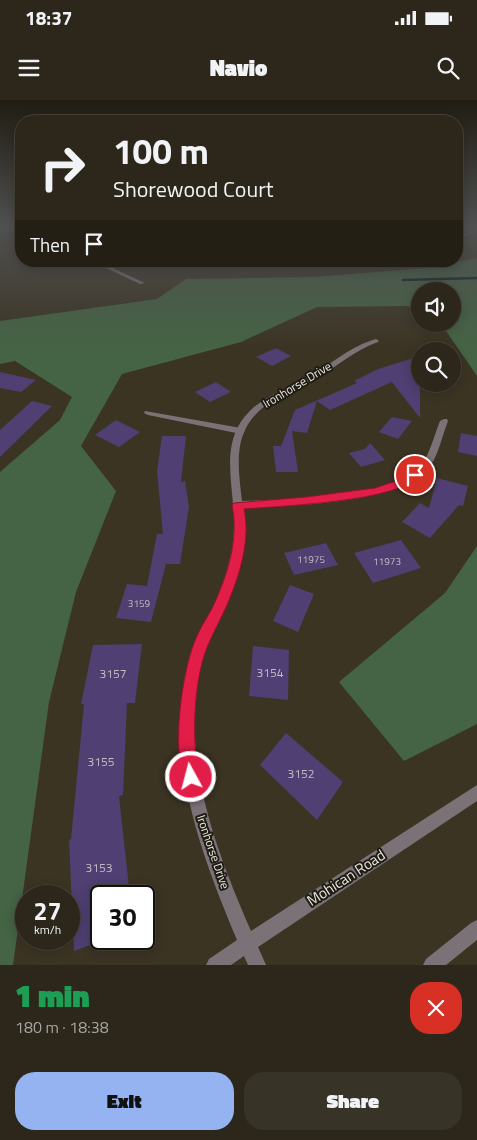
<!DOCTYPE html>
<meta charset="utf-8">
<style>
:root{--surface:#2c271a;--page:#383327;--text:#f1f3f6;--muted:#a6a5a2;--line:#484439;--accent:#95b2f1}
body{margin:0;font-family:"Titillium Web",sans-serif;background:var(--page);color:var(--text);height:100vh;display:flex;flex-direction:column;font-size:19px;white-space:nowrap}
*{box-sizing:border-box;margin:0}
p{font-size:16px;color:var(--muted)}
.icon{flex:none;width:28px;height:28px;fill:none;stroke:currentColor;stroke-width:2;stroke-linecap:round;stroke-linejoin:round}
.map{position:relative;height:865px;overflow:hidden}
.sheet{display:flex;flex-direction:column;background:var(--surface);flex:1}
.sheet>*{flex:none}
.banner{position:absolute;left:15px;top:15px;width:448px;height:152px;border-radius:20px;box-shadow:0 2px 12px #0003,0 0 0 1px var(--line);background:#2c271a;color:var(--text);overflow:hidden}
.buttons{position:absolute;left:411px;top:182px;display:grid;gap:10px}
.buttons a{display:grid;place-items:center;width:50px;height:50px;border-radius:50%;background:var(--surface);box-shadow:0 2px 12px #0003,0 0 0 1px var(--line);font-size:25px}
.speed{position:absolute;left:15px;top:785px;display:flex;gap:10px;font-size:25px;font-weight:700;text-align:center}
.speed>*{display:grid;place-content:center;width:65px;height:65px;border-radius:50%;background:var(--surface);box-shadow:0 2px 12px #0003,0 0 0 1px var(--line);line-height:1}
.speed small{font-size:12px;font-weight:400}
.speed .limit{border:2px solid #111;border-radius:8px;background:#fff;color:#111}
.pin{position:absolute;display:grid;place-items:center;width:42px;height:42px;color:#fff;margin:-21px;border:2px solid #fff;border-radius:50%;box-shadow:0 1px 5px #0007}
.me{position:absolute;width:55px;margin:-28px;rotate:353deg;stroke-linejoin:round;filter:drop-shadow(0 0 4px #0008)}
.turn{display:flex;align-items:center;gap:18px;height:105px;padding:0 15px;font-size:22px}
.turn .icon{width:65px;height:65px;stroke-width:2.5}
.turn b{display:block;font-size:35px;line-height:42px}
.then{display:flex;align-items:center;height:48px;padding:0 15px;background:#0003;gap:10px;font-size:19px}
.round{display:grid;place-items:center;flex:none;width:52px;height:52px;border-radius:20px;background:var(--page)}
.head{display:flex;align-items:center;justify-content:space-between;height:85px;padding:0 15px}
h1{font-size:30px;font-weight:800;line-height:38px;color:#1e9e55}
.primary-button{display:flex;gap:10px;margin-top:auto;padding:10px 15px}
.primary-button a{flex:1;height:58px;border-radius:20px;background:var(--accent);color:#111;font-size:20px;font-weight:800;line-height:58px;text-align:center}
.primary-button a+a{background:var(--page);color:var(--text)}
.status{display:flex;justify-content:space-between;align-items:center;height:35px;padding:0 25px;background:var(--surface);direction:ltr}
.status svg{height:14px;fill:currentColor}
header{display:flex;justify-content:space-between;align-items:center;height:65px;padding:0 15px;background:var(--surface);font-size:22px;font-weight:800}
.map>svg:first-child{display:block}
</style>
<div class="status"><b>18:37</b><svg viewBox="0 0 49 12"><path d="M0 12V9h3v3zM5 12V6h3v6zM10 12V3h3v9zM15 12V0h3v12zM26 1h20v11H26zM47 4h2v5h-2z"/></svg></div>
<header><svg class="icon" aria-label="menu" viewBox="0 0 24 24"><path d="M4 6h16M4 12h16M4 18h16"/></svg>Navio<svg class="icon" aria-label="search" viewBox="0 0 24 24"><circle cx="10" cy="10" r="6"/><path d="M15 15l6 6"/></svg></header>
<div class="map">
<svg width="477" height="865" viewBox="0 0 477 865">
<rect width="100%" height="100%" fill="#3b3423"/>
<g fill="#456345">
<path d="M 477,158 L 477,276 L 444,228 L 437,224 L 452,224 L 452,191 L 420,191 L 420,213 L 408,206 L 317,207 L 241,242 L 122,274 L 81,346 L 116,391 L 76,492 L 49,602 L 13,865 L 0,865 L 0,372 L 60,320 L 72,297 L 15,261 L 0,264 L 0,221 L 157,199 L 186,179 L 314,177 L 427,168 Z"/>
<path d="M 477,446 L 477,624 L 404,661 L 339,582 L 445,493 Z"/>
</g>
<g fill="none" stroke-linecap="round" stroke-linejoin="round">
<path stroke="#011c1f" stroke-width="2.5" d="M 403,180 L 477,178"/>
</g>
<g fill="#4f3f72">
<path d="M 276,248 L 291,256 L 272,266 L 256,257 Z"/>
<path d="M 420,256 L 420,318 L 392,282 L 330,310 L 317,301 L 307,333 L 292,331 L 298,372 L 276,372 L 273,346 L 281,346 L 295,310 L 357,283 L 354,281 L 378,269 Z"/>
<path d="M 0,272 L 36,280 L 21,292 L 0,288 Z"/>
<path d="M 216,282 L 231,292 L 210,302 L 195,292 Z"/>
<path d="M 32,301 L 52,306 L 0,357 L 0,330 Z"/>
<path d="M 392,317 L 412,321 L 398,339 L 379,332 Z"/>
<path d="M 116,320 L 140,332 L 119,347 L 95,335 Z"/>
<path d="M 461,333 L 477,336 L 477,356 L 458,352 Z"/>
<path d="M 162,336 L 186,336 L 181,382 L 185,381 L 189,407 L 180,464 L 166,464 L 151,522 L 116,518 L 127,484 L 147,486 L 157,434 L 163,434 L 157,371 Z"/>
<path d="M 370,343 L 385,360 L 361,367 L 349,353 L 365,349 Z"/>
<path d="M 437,378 L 468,386 L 463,406 L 459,405 L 430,438 L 402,422 L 420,403 L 429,408 Z"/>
<path d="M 401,440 L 421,468 L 373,483 L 354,453 Z"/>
<path d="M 326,443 L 338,465 L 294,475 L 284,453 Z"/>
<path d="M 290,485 L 314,494 L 298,532 L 273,521 Z"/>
<path d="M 142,544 L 135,603 L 127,603 L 123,695 L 119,696 L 130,796 L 101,796 L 101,841 L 74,851 L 69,740 L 71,739 L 84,604 L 81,604 L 93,545 Z"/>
<path d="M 253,546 L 289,550 L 288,600 L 249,596 Z"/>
<path d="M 286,633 L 343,682 L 317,720 L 260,665 Z"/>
</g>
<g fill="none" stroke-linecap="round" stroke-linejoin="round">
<g fill="#7b7277" fill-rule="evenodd">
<path d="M 91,161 L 98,161 L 145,183 L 140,184 Z"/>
<path d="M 145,311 L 241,328 L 245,331 L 241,334 L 148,315 L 144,313 Z"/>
</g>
<g fill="#7b7277" fill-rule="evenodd">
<path d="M 477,130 L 477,132 L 456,139 L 456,136 Z"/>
<path d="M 376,239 L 379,241 L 378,242 C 355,250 339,265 319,277 C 304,285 289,292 274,300 C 232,325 237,359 242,401 C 286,399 388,399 420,367 C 429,357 435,333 440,321 L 444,319 L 447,319 L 448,321 C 442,336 438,358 427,370 C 397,404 287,406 243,408 C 247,444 238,479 223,511 C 217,523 209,533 206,545 C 175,643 212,741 251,831 L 477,685 L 477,701 L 258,847 L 266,865 L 248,865 L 244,856 L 231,865 L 206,865 L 209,859 L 237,840 C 199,749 163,654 190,555 C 195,537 205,524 213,507 C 221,492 226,475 230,458 C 233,447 234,435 234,424 C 234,382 217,339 254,307 C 270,294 290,287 307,278 C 331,265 350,246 376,239 Z"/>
<path d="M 477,820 L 477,840 L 446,865 L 423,865 L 426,859 L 471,823 Z"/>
</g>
</g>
<linearGradient id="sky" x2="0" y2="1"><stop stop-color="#201d13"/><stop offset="0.51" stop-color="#4f5050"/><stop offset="1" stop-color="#4f5050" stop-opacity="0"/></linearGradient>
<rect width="477" height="248" fill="url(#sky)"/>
<path fill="#e11d48" stroke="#92132f" d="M 415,371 L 420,375 C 399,402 279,406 244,409 C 251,440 239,477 227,505 C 216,530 205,545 200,572 C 195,596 194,621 195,645 C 196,657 202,671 197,683 L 191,685 L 185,683 C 171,648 182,569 197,536 C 202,524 210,514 215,502 C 228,473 239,438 232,405 L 234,403 L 306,397 L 375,388 L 402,379 Z"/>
<g text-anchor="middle" stroke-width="4" stroke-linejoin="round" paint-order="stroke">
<g font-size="10" fill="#c4bdc2">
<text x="311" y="463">11975</text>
<text x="387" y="465">11973</text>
<text x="139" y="507">3159</text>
</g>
<g font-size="12" fill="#ebe7dd" stroke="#1f1c15">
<text transform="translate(297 285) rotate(-31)" y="4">Ironhorse Drive</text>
<text transform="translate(213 752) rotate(71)" y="4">Ironhorse Drive</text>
</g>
<g font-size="12" fill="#c4bdc2">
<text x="270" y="577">3154</text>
<text x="113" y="578">3157</text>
<text x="101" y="666">3155</text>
<text x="301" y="678">3152</text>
<text x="99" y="772">3153</text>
</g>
<g font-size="15" fill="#ebe7dd" stroke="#1f1c15">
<text transform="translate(346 778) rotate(-33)" y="5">Mohican Road</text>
</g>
</g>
</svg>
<div class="buttons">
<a><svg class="icon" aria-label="sound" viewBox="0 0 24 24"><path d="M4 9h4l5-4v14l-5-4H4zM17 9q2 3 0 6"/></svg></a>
<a><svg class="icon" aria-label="search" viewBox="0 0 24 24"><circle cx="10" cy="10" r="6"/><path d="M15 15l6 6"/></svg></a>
</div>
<div class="speed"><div>27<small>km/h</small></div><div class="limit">30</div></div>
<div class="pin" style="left:415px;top:375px;background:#d93025"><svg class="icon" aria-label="arrive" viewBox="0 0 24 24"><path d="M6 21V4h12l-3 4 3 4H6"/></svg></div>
<svg class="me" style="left:191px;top:677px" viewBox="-20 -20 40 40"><circle r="17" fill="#e11d48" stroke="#fff" stroke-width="3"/><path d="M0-11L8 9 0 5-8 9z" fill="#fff"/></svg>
<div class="banner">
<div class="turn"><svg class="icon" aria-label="right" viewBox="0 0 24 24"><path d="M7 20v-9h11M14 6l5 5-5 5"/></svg><div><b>100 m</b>Shorewood Court</div></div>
<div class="then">Then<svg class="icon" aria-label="arrive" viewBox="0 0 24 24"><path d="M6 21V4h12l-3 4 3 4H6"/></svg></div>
</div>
</div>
<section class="sheet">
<div class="head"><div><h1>1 min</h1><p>180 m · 18:38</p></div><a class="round" style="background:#d93025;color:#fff"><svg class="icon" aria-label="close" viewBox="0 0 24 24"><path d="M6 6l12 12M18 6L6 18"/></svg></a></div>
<div class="primary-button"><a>Exit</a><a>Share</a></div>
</section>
